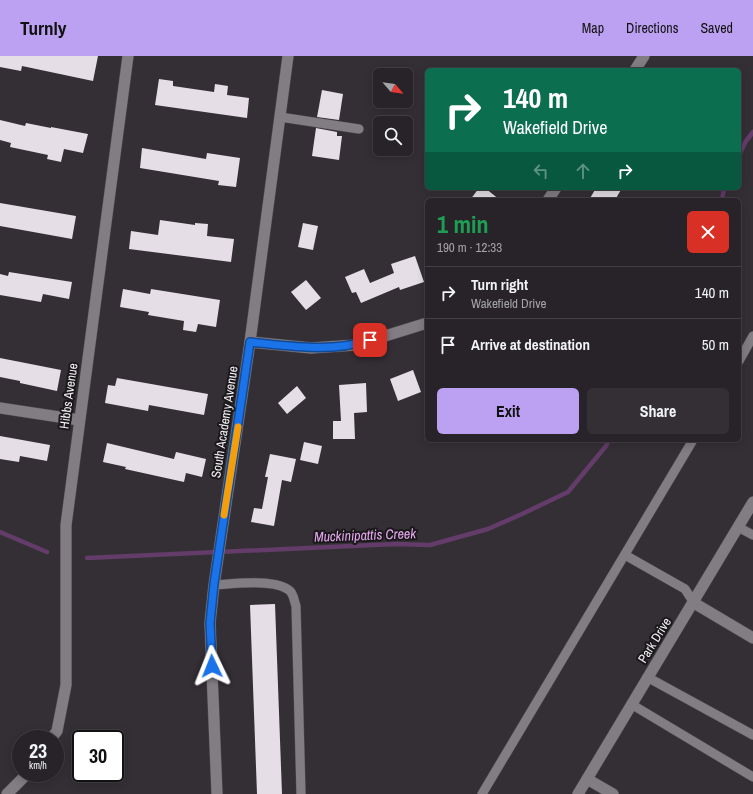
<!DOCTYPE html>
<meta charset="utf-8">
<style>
:root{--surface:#272328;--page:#332f34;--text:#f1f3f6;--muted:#a4a4a8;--line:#434045;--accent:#bca0f2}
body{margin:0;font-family:"Archivo Narrow",sans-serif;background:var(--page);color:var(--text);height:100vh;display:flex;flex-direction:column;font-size:15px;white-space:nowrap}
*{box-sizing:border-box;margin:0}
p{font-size:13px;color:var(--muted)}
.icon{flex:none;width:22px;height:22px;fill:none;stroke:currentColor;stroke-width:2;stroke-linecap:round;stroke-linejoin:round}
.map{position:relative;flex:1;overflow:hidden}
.panel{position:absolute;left:425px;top:142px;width:316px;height:244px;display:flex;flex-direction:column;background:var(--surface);border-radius:6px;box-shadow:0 2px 10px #0003,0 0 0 1px var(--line)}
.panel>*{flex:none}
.guide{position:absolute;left:425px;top:12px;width:316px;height:122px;border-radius:6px;box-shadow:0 2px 10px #0003,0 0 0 1px var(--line);background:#0b6e4f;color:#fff;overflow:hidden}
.needle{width:26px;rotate:118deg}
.controls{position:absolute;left:373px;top:12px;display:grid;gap:8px}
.controls a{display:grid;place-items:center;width:40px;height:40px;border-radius:6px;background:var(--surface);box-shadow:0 2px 10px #0003,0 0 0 1px var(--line);font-size:20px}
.speed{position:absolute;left:12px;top:674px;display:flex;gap:8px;font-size:20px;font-weight:700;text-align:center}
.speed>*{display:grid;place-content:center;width:52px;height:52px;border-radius:50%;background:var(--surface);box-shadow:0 2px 10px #0003,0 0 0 1px var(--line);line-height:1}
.speed small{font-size:10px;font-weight:400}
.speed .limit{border:2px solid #111;border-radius:6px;background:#fff;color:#111}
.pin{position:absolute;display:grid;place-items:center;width:34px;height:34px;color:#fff;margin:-17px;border-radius:8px;box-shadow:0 2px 6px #0006}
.me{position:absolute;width:44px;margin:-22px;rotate:358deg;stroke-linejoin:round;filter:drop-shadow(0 0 3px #0008)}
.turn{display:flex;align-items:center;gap:14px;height:84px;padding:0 12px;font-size:18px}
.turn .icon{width:52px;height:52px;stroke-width:2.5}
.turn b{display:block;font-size:28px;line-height:34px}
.lanes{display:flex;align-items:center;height:38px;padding:0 12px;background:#0003;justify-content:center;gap:20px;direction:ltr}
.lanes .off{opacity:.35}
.round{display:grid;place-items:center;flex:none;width:42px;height:42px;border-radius:6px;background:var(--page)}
.summary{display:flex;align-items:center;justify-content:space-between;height:68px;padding:0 12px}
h1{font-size:24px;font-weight:800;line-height:30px;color:#1e9e55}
.button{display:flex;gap:8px;margin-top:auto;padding:8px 12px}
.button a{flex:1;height:46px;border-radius:6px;background:var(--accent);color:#111;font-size:16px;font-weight:800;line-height:46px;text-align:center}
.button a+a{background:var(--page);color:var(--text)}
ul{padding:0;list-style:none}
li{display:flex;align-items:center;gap:12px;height:52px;padding:0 12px;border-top:1px solid var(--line)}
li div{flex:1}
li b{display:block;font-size:15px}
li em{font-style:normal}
header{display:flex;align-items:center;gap:24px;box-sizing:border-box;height:56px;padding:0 20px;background:var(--accent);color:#111}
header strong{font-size:19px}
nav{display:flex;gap:22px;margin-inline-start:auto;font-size:14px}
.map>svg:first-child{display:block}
</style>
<header>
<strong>Turnly</strong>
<nav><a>Map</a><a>Directions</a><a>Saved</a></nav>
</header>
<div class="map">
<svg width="753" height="738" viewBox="0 0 753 738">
<rect width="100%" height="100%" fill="#342f35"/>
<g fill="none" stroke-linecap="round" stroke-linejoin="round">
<g stroke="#633c6a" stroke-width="4.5">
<path d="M 739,99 L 746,85 L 753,76"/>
<path d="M 722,144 L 724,132"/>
<path d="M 0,476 L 47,496"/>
<path d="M 87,502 L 395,488 L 430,489 L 488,473 L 522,458 L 568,436 L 606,390 L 609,384"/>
</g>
</g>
<g fill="#e5dee6">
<path d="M 0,0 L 98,0 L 93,25 L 22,10 L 21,15 L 0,11 Z"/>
<path d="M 159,23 L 173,25 L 173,30 L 214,36 L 215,28 L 228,30 L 227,39 L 249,42 L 247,62 L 155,49 Z"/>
<path d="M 322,34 L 343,38 L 339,64 L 317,61 Z"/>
<path d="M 0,64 L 25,70 L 26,67 L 51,72 L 51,71 L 88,78 L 83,97 L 64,93 L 61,106 L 47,103 L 48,99 L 10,91 L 11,87 L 0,84 Z"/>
<path d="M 316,72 L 337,76 L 337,80 L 342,80 L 339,104 L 312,100 Z"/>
<path d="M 142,92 L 206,103 L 207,97 L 240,102 L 236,131 L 218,129 L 219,125 L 140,112 Z"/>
<path d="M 479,132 L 485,132 L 500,144 L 470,144 Z"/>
<path d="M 596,132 L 622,132 L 615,144 L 589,144 Z"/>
<path d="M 0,147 L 76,160 L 72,183 L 0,170 Z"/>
<path d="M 160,164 L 195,169 L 195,167 L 208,168 L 207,180 L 234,183 L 231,206 L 129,193 L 131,175 L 158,179 Z"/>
<path d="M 303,167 L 318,170 L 313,194 L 298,191 Z"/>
<path d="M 415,200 L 424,226 L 400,234 L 399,231 L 361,247 L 356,236 L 352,237 L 345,221 L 364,213 L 370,227 L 394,217 L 391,208 Z"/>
<path d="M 9,216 L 72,226 L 69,243 L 43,238 L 41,246 L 0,239 L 0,218 L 8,220 Z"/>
<path d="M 306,224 L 321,242 L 306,254 L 291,236 Z"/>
<path d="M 123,233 L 150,238 L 151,233 L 220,244 L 216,271 L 198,268 L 196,276 L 183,274 L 184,265 L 148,259 L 149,256 L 120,251 Z"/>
<path d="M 0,302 L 61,314 L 57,335 L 20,327 L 20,325 L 0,321 Z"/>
<path d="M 413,314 L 421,336 L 398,345 L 390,323 Z"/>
<path d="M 117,322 L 208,338 L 204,359 L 149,349 L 148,355 L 105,347 L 108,329 L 115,330 Z"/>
<path d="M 366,327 L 367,356 L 354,357 L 355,383 L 333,383 L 333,365 L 341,365 L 339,329 Z"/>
<path d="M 297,330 L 306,342 L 287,358 L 278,347 Z"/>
<path d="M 0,380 L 50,389 L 47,405 L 20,400 L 19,406 L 0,403 Z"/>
<path d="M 304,386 L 322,390 L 318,408 L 300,404 Z"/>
<path d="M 107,387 L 174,403 L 176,396 L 206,403 L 202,421 L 186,417 L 184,426 L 125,413 L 126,411 L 103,406 Z"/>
<path d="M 270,398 L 296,403 L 291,426 L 282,424 L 274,470 L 251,466 L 254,452 L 262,453 L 268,421 L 265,421 Z"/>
<path d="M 275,548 L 282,738 L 257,738 L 250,549 Z"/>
</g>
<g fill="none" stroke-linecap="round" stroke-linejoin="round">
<defs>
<g id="service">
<path d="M 280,61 L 359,73"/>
<path d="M 739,305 L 753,280"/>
<path d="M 738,471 L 753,479"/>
<path d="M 625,499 L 685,533 L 694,547"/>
<path d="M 214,529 C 233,528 276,522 290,535 C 294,539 294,545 296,550 L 301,738"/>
<path d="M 647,621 L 753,679"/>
<path d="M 631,648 L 753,721"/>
<path d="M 482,738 L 693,384"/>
</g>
<g id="minor">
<path d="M 635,14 L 644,0"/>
<path d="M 548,144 L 556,132"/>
<path d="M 250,286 L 311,292 L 356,289 L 427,267"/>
<path d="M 0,352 L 79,364"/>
<path d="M 694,547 L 753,582"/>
<path d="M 51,683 L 57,675 L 66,629 L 66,469 L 128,0"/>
<path d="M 587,723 L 613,738"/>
<path d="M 7,738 L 28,717"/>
<path d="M 217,738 L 210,567 L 214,529 L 250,286 L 288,0"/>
<path d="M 578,738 L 753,446"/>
</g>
</defs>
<use href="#service" stroke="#4f4b50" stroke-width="10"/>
<use href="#minor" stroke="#4f4b50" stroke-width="12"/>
<use href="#service" stroke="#827c83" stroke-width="9"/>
<use href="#minor" stroke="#827c83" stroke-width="11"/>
</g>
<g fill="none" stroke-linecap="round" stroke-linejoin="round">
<defs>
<path id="route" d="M 212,610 L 210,567 L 214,528 L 250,286 C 290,290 331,297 370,284"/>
</defs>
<use href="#route" stroke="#114b97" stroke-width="10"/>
<use href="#route" stroke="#1a73e8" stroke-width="7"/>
<path stroke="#f59e0b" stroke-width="7" d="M 224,459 L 238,371"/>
</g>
<g text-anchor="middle" stroke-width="4" stroke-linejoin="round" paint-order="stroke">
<g font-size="13" fill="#f3f0f4" stroke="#1a181a">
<text transform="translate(68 340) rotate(-82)" y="5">Hibbs Avenue</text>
<text transform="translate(224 366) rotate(-81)" y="5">South Academy Avenue</text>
<text transform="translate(654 584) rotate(-58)" y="5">Park Drive</text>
</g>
<g font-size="14" font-style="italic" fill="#e6a9f0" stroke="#1a181a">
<text transform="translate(365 479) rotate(-2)" y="5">Muckinipattis Creek</text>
</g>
</g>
</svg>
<div class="controls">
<a><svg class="needle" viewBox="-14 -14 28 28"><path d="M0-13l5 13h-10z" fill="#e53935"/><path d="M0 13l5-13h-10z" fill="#a4a4a8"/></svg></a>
<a><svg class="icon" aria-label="search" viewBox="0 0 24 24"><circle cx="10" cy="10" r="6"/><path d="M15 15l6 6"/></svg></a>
</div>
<div class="speed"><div>23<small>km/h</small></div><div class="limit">30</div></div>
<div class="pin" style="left:370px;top:284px;background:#d93025"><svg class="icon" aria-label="arrive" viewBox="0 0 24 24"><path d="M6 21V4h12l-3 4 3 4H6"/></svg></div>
<svg class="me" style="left:212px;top:610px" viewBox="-20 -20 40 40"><path d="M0-17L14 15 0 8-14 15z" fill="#1a73e8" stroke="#fff" stroke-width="4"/></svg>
<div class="guide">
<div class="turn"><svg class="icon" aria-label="right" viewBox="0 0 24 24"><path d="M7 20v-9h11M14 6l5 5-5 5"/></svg><div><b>140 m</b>Wakefield Drive</div></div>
<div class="lanes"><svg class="icon off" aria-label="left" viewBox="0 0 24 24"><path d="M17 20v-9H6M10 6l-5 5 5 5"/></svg><svg class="icon off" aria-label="ahead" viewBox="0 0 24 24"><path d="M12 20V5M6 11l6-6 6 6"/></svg><svg class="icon" aria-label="right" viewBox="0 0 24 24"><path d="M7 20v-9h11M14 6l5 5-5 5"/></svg></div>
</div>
<section class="panel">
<div class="summary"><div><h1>1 min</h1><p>190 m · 12:33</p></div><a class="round" style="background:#d93025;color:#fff"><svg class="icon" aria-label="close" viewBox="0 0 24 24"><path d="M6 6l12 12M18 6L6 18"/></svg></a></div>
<ul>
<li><svg class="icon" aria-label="right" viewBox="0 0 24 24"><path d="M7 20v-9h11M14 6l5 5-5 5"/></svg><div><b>Turn right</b><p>Wakefield Drive</p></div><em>140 m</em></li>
<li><svg class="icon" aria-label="arrive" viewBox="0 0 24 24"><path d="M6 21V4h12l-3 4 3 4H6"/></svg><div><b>Arrive at destination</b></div><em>50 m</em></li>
</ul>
<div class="button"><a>Exit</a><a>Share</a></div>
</section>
</div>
